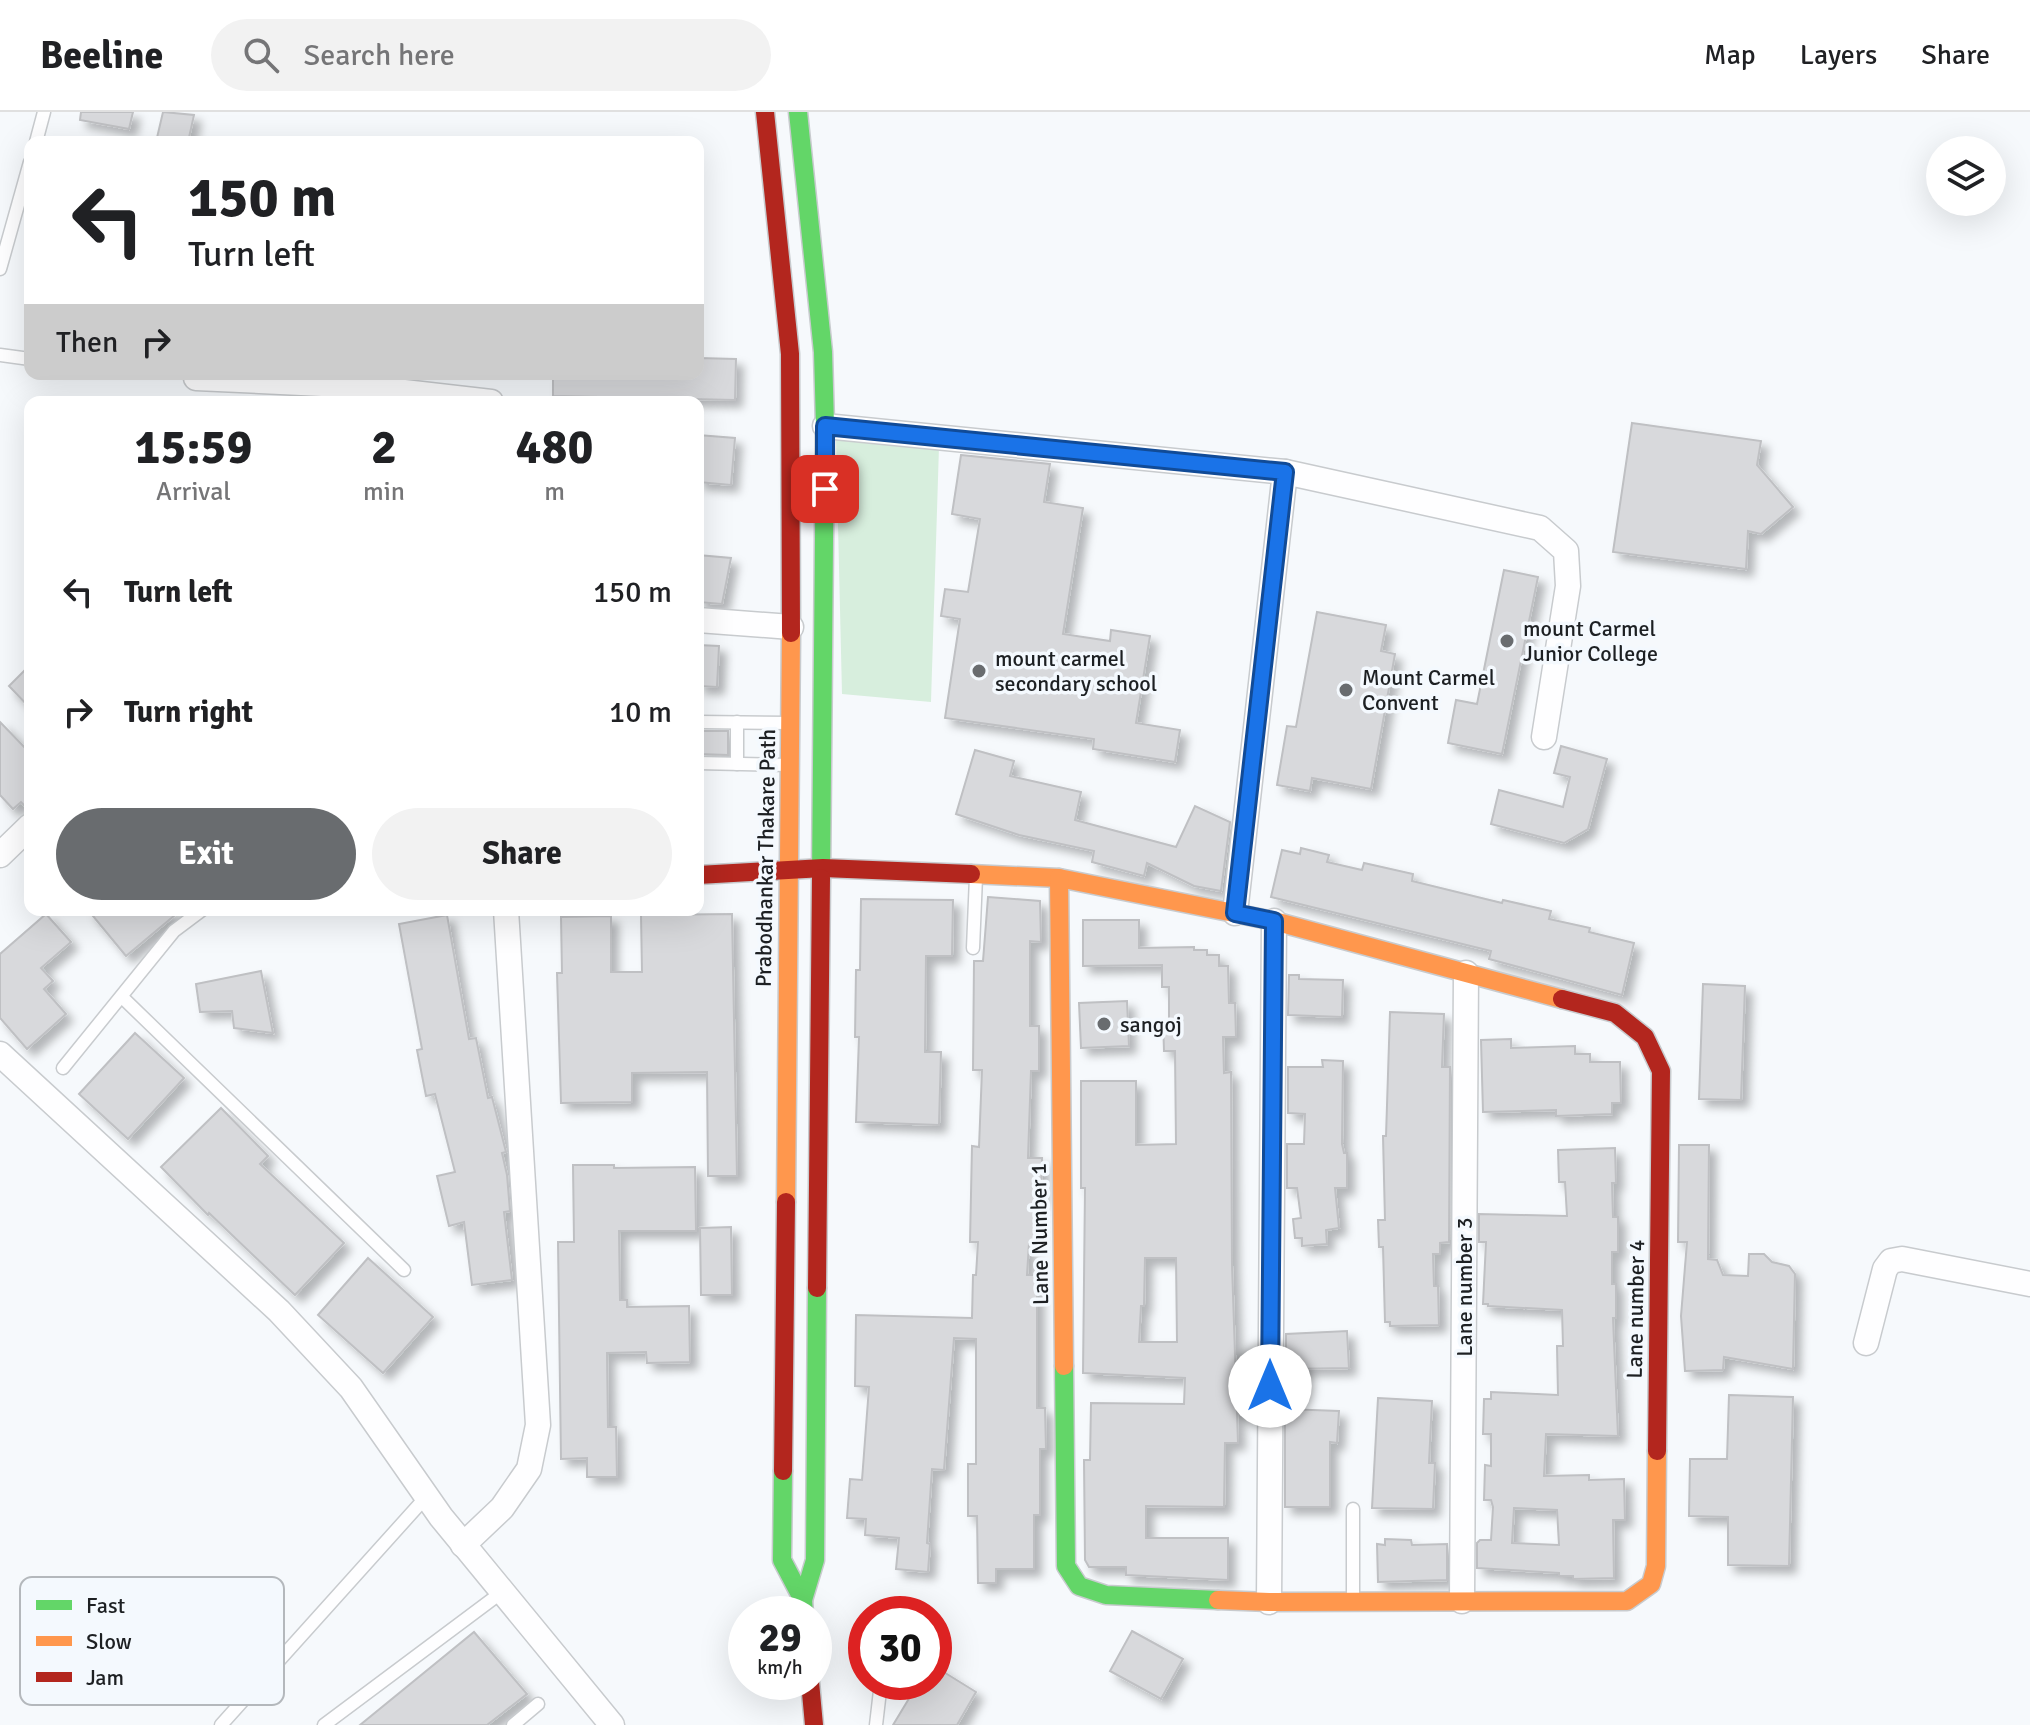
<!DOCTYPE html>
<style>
:root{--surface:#fff;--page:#f2f2f2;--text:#202124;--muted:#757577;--line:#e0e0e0;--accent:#696c6f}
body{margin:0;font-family:Signika,sans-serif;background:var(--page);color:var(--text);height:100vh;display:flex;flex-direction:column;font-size:30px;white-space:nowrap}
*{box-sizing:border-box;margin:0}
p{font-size:26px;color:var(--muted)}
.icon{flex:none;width:44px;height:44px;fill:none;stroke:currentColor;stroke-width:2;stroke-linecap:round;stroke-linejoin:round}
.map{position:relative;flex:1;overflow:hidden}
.side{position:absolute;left:24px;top:284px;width:680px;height:520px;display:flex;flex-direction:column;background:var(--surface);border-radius:16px;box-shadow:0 8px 32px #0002}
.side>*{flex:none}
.banner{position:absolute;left:24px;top:24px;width:680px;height:244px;border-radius:16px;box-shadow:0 8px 32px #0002;background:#fff;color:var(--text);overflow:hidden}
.fabs{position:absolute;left:1926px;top:24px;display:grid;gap:16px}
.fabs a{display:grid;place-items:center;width:80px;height:80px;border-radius:50%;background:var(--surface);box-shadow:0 8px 32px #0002;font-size:40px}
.speed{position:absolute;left:728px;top:1484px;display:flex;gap:16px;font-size:40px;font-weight:700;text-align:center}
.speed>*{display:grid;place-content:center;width:104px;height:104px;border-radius:50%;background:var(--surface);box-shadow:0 8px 32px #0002;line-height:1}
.speed small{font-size:20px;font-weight:400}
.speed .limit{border:12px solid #d22;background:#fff;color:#111}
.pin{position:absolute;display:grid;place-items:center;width:68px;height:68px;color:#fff;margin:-34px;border-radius:16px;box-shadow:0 4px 12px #0006}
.me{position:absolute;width:88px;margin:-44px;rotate:0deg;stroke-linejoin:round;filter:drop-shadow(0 0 6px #0008)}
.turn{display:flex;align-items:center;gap:28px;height:168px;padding:0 32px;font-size:36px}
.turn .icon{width:104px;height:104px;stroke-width:2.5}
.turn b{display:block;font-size:56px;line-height:68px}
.then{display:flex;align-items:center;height:76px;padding:0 32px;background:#0003;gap:16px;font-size:30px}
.eta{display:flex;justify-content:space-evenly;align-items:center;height:136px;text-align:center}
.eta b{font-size:48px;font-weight:700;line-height:56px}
.primary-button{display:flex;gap:16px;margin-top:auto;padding:16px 32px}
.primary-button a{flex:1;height:92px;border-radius:48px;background:var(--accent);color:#fff;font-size:32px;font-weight:700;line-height:92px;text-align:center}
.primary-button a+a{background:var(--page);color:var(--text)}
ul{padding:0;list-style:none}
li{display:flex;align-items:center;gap:24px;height:120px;padding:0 32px}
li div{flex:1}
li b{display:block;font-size:30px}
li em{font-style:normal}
header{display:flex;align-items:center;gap:48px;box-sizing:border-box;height:112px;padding:0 40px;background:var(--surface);border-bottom:2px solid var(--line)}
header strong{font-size:38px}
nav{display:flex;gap:44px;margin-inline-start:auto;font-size:28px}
.search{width:560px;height:72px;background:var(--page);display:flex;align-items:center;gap:20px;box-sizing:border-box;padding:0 28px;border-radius:44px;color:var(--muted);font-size:30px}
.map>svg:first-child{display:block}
</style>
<header>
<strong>Beeline</strong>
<div class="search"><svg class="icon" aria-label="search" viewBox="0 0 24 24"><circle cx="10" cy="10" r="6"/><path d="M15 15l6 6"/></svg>Search here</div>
<nav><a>Map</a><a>Layers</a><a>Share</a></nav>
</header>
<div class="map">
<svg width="2030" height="1613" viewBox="0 0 2030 1613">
<defs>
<filter id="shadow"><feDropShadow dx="7" dy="7" stdDeviation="4" flood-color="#0004"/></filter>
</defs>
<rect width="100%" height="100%" fill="#f6f9fc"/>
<path fill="#d7eedd" d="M 836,328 L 939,335 L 931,590 L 842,582 Z"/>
<g fill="#d8d9dc" stroke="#bfc0c3" stroke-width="2" fill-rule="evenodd" filter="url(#shadow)">
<path d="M 81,0 L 133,0 L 129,17 L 80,8 Z"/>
<path d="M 163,0 L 194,3 L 188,30 L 156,30 Z"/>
<path d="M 698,246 L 736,247 L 735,288 L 553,284 L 553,262 L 698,262 Z"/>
<path d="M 1632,311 L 1761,329 L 1757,353 L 1793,395 L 1761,422 L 1748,419 L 1746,457 L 1613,440 Z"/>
<path d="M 698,323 L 735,326 L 731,373 L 698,370 Z"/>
<path d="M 961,343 L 1050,352 L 1044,390 L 1083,396 L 1063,522 L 1110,529 L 1111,518 L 1150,524 L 1136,611 L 1180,618 L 1175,650 L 1093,637 L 1094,627 L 945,606 L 960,507 L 941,504 L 945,477 L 968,480 L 980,407 L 952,402 Z"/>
<path d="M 698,443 L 731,446 L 722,492 L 698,490 Z"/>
<path d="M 1504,458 L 1538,465 L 1502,642 L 1448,631 L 1456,588 L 1477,592 Z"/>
<path d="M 1317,500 L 1386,513 L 1381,539 L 1395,542 L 1371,677 L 1312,666 L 1310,679 L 1277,673 L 1287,614 L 1296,615 Z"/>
<path d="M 698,533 L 719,534 L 717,575 L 698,574 Z"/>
<path d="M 30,553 L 30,596 L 9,574 Z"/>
<path d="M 0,610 L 30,641 L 30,699 L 21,690 L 13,697 L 0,683 Z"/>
<path d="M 698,619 L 728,619 L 728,643 L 698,642 Z"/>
<path d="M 1561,634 L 1607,647 L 1588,717 L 1564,731 L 1491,712 L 1499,678 L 1563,695 L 1570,665 L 1554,661 Z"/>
<path d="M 975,638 L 1014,649 L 1010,664 L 1081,680 L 1075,708 L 1176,735 L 1195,694 L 1230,710 L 1221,779 L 1194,774 L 1147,751 L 1144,764 L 1092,750 L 1094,739 L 1019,723 L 956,702 Z"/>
<path d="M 1301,736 L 1329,743 L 1327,750 L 1362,758 L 1364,751 L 1413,762 L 1412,769 L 1502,791 L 1503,788 L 1551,799 L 1549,807 L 1590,816 L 1589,820 L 1634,831 L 1622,883 L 1489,847 L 1491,839 L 1271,785 L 1282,738 L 1300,742 Z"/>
<path d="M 988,785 L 1040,789 L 1041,830 L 1030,829 L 1030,914 L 1039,914 L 1039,959 L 1031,959 L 1028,1046 L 1042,1046 L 1041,1086 L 1038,1086 L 1036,1132 L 1029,1132 L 1027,1163 L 1037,1163 L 1037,1296 L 1045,1296 L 1046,1337 L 1040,1337 L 1040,1403 L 1034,1403 L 1034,1457 L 996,1457 L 996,1471 L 978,1471 L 977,1404 L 968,1404 L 968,1352 L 976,1352 L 976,1227 L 954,1226 L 944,1358 L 932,1357 L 927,1431 L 930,1432 L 928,1460 L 896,1457 L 899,1426 L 865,1423 L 866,1407 L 847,1406 L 850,1367 L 862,1368 L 869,1275 L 855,1274 L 856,1203 L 972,1206 L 973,1163 L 976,1163 L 978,1130 L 970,1130 L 972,1034 L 979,1035 L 982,958 L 973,958 L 974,849 L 983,849 Z"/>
<path d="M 861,787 L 953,788 L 952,844 L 926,844 L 925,940 L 941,940 L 939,1013 L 856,1010 L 859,925 L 855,925 L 856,858 L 860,858 Z"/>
<path d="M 88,798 L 181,798 L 126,844 Z"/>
<path d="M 46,802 L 71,830 L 41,856 L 53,869 L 44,877 L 66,902 L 27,937 L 0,906 L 0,842 Z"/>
<path d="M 732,802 L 737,1064 L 708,1064 L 707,960 L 632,961 L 632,990 L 561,991 L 557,861 L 562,861 L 561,805 L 611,804 L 611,860 L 642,860 L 641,803 Z"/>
<path d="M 447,803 L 469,927 L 476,926 L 488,986 L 492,985 L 506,1040 L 502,1041 L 507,1063 L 510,1099 L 504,1100 L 512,1168 L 472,1173 L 464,1110 L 449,1114 L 437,1064 L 455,1060 L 435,982 L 426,984 L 417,938 L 422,937 L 399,812 Z"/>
<path d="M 1083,808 L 1139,808 L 1139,836 L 1194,835 L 1194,838 L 1207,838 L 1207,843 L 1219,843 L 1219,854 L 1228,854 L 1229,891 L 1235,891 L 1236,925 L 1223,925 L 1224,961 L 1231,960 L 1232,1153 L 1238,1331 L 1225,1331 L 1224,1395 L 1146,1394 L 1146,1426 L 1228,1426 L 1228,1468 L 1126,1463 L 1126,1455 L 1089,1455 L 1085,1448 L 1084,1348 L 1090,1348 L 1091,1291 L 1184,1292 L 1185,1266 L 1083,1261 L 1085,1076 L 1081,1076 L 1081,969 L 1136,969 L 1136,1033 L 1176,1032 L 1175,939 L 1164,939 L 1163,909 L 1169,908 L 1169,875 L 1162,875 L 1162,853 L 1083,854 ZM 1145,1146 L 1176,1146 L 1177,1230 L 1139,1230 L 1141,1194 L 1144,1194 Z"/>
<path d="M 261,859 L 273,921 L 234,916 L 232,899 L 200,900 L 196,872 Z"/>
<path d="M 1289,863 L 1299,863 L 1299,867 L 1343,868 L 1342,905 L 1288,903 Z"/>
<path d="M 1703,872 L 1745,874 L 1741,988 L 1699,987 Z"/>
<path d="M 1127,889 L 1129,934 L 1081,936 L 1079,891 Z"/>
<path d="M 1390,900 L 1444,902 L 1442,955 L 1450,955 L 1449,1130 L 1440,1131 L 1440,1142 L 1433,1142 L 1434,1174 L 1438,1174 L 1439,1213 L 1390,1214 L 1390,1210 L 1385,1210 L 1383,1135 L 1379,1135 L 1378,1108 L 1385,1108 L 1383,1024 L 1386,1024 Z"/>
<path d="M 135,921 L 184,966 L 128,1027 L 79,982 Z"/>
<path d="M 1511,927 L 1511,936 L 1575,934 L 1575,942 L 1590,942 L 1590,950 L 1620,950 L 1621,991 L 1612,991 L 1612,1002 L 1556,1004 L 1556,998 L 1483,1000 L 1481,928 Z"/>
<path d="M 1322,948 L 1343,949 L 1342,1032 L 1344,1041 L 1347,1041 L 1347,1076 L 1335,1076 L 1339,1116 L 1326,1118 L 1327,1132 L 1302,1134 L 1302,1126 L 1295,1126 L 1293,1107 L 1301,1106 L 1297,1076 L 1287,1076 L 1287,1032 L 1304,1032 L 1305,1002 L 1288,1001 L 1288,955 L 1323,955 Z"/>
<path d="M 221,996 L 268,1044 L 260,1052 L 344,1131 L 295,1183 L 209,1101 L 208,1103 L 161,1055 Z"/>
<path d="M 1679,1033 L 1709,1033 L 1708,1147 L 1717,1148 L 1723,1163 L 1748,1164 L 1749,1142 L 1764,1142 L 1772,1150 L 1789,1154 L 1795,1162 L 1793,1257 L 1724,1245 L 1723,1258 L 1685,1259 L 1681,1204 L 1687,1130 L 1678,1130 Z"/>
<path d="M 1615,1036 L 1616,1071 L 1612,1071 L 1613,1105 L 1618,1105 L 1618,1140 L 1612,1140 L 1612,1172 L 1616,1172 L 1616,1206 L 1613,1206 L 1618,1324 L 1546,1322 L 1544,1364 L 1589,1363 L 1589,1368 L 1624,1367 L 1625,1408 L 1613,1408 L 1614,1466 L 1573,1467 L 1573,1464 L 1559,1464 L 1559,1461 L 1477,1456 L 1477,1431 L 1480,1428 L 1491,1428 L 1493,1395 L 1491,1388 L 1484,1388 L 1485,1353 L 1491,1354 L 1491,1322 L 1483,1322 L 1484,1287 L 1491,1287 L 1491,1280 L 1558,1283 L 1557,1234 L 1563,1234 L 1562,1198 L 1488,1194 L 1488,1192 L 1483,1192 L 1486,1130 L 1479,1130 L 1479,1102 L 1567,1104 L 1565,1070 L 1559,1070 L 1558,1038 ZM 1514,1396 L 1557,1398 L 1559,1433 L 1512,1431 Z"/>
<path d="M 573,1053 L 614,1053 L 614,1056 L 695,1055 L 696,1119 L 619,1119 L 620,1188 L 627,1188 L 627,1195 L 689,1194 L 690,1250 L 647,1251 L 646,1240 L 607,1241 L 608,1315 L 616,1315 L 617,1365 L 587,1365 L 587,1346 L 561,1347 L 558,1130 L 574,1130 Z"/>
<path d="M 731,1115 L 732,1183 L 701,1183 L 700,1116 Z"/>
<path d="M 368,1146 L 433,1205 L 383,1261 L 318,1203 Z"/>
<path d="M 1347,1219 L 1349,1256 L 1286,1257 L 1286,1222 Z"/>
<path d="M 1729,1283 L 1793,1285 L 1789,1454 L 1728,1453 L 1728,1405 L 1689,1404 L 1690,1347 L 1727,1347 Z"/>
<path d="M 1378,1286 L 1432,1289 L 1429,1351 L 1435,1351 L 1433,1397 L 1372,1396 Z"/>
<path d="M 1285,1297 L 1339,1299 L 1337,1331 L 1330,1330 L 1330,1395 L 1285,1395 Z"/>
<path d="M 1385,1427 L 1411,1428 L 1412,1433 L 1447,1432 L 1447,1468 L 1378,1470 L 1377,1432 L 1385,1433 Z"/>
<path d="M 1132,1519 L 1183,1547 L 1161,1587 L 1110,1559 Z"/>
<path d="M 474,1520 L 527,1582 L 487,1613 L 360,1613 Z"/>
<path d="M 934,1554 L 976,1580 L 957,1613 L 893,1613 L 919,1570 L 934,1570 Z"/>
</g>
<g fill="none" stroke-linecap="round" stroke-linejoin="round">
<defs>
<g id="lane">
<path d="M 36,30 L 44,0"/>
<path d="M 0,157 L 30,50"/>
<path d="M 0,243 L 30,247"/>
<path d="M 698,610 L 791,611"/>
<path d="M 737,610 L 737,652"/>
<path d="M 698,651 L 790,653"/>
<path d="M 973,836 L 976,765"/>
<path d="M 122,885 L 404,1158"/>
<path d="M 63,956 L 174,819 L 202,798"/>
<path d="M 1353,1397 L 1353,1490"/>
<path d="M 221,1613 L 426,1385"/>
<path d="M 324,1613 L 502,1480"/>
<path d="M 513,1613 L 538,1592"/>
<path d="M 876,1613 L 881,1570"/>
</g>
<g id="street">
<path d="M 196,266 L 343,273 L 491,290"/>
<path d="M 825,314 L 1285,360 L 1540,416 L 1566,439 L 1568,474 L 1544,625"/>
<path d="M 698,508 L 791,515"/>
<path d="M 0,743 L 30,714"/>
<path d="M 1235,801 L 1285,360"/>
<path d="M 0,942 L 279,1199 L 351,1276 L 441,1405 L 612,1613"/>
<path d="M 1866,1231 L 1885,1157 L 1891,1149 L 1902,1147 L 2030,1172"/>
<path d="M 463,1433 L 502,1396 L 529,1357 L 538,1313 L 506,798"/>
<path d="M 1462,1489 L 1466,861"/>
<path d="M 1269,1490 L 1274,809"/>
</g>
<g id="fast">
<path d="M 798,0 L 823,240 L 825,314 L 821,766"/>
<path d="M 1064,1254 L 1066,1454 L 1079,1474 L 1106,1483 L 1218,1488"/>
<path d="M 783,1359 L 782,1448 L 803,1488 L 804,1502"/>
<path d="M 803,1488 L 815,1448 L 817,1176"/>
</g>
<g id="slow">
<path d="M 971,762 L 1059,766 L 1274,809 L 1562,887"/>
<path d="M 1059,766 L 1064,1254"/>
<path d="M 786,1090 L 791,521"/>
<path d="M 1218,1488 L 1269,1490 L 1627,1489 L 1651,1472 L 1656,1454 L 1657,1339"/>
</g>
<g id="jam">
<path d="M 765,0 L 790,242 L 791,521"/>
<path d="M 698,763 L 823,756 L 971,762"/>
<path d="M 1562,887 L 1615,901 L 1645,925 L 1661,959 L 1657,1339"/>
<path d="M 817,1176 L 821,766"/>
<path d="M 783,1359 L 786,1090"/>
<path d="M 810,1570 L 814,1613"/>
</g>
</defs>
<use href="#lane" stroke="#c8cbce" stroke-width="15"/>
<use href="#street" stroke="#c8cbce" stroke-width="27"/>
<use href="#fast" stroke="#c8cbce" stroke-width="21"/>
<use href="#slow" stroke="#c8cbce" stroke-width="21"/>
<use href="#jam" stroke="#c8cbce" stroke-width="21"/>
<use href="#lane" stroke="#fefeff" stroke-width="12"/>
<use href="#street" stroke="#fefeff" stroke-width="24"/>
<use href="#fast" stroke="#63d668" stroke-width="18"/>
<use href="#slow" stroke="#ff974d" stroke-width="18"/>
<use href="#jam" stroke="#b3261e" stroke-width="18"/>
</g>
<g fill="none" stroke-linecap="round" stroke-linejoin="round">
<defs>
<path id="route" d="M 825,377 L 825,314 L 1285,360 L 1235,801 L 1274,809 L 1270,1274"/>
</defs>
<use href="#route" stroke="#114b97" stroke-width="20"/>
<use href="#route" stroke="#1a73e8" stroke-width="14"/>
</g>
<g fill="#696c6f" stroke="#f4f9fe" stroke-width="3">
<circle cx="1507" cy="529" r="8"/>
<circle cx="979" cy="559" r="8"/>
<circle cx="1346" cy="578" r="8"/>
<circle cx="1104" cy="912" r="8"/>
</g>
<g text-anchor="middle" stroke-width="7" stroke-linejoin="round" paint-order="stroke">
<g font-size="22" fill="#1d2023" stroke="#f4f9fe" text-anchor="start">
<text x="1523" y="524">mount Carmel<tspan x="1523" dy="25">Junior College</tspan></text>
<text x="995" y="554">mount carmel<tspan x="995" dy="25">secondary school</tspan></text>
<text x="1362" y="573">Mount Carmel<tspan x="1362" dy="25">Convent</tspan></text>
<text x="1120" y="920">sangoj</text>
</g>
<g font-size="22" fill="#1d2023" stroke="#f4f9fe">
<text transform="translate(765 746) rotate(-89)" y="8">Prabodhankar Thakare Path</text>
<text transform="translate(1039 1122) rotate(-91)" y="8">Lane Number 1</text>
<text transform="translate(1464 1175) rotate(-90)" y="8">Lane number 3</text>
<text transform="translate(1635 1197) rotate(-89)" y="8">Lane number 4</text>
</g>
</g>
<rect x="20" y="1465" width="264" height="128" rx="12" fill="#f4f9fe" stroke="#b4b8bc" stroke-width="2"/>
<rect x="36" y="1488" width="36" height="10" fill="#63d668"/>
<rect x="36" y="1524" width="36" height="10" fill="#ff974d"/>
<rect x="36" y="1560" width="36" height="10" fill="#b3261e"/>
<g font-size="22" fill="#1d2023">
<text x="86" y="1501">Fast</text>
<text x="86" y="1537">Slow</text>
<text x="86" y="1573">Jam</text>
</g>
</svg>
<div class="fabs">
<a><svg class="icon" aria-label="layers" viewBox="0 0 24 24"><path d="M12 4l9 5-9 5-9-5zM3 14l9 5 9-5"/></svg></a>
</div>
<div class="speed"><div>29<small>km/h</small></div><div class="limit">30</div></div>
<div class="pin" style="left:825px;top:377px;background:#d93025"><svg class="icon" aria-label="arrive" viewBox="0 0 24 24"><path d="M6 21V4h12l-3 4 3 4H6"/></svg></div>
<svg class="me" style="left:1270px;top:1274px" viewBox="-20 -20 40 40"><circle r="19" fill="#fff"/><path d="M0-13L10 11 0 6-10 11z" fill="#1a73e8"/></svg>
<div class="banner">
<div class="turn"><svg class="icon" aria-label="left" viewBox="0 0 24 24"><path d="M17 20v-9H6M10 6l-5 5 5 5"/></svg><div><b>150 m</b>Turn left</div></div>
<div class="then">Then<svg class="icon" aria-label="right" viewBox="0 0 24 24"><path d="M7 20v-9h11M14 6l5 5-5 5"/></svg></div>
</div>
<section class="side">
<div class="eta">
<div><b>15:59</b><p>Arrival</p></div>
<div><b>2</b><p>min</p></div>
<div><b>480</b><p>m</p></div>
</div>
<ul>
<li><svg class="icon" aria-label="left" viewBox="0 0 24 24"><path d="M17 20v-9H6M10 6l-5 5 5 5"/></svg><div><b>Turn left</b></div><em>150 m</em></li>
<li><svg class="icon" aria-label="right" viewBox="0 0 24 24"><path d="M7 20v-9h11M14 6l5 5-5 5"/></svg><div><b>Turn right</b></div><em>10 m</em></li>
</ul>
<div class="primary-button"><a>Exit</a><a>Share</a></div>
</section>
</div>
